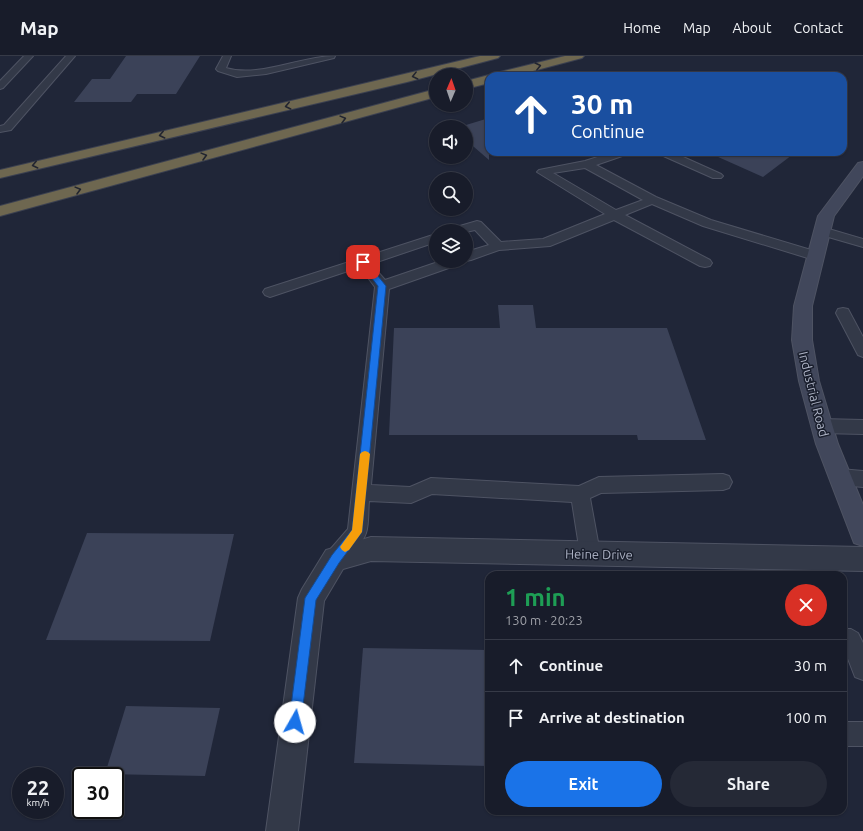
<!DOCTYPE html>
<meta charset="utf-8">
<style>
:root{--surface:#181c2a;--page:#252936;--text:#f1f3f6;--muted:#9fa1a8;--line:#363a47;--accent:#1a73e8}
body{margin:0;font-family:Ubuntu,sans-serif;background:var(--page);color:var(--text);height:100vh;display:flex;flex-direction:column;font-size:15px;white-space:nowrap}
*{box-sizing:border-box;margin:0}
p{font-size:13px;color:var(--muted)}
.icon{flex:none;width:22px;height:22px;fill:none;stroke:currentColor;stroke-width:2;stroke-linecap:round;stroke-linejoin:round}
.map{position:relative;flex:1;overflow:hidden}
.sheet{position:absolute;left:485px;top:515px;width:362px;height:244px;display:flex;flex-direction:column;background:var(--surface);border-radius:12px;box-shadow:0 1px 3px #0004,0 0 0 1px var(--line)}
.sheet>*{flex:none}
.guide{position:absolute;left:485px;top:16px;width:362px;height:84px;border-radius:12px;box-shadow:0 1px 3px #0004,0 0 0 1px var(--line);background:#1a4fa0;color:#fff;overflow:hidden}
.needle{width:26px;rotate:2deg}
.fabs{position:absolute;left:429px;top:12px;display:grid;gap:8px}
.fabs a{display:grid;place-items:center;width:44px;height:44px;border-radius:50%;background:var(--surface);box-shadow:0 1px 3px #0004,0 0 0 1px var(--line);font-size:20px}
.speed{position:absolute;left:12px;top:711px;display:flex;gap:8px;font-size:20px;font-weight:700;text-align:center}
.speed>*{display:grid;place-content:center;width:52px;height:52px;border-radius:50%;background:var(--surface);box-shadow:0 1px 3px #0004,0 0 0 1px var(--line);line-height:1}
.speed small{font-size:10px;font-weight:400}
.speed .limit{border:2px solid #111;border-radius:6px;background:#fff;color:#111}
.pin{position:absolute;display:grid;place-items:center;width:34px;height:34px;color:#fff;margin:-17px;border-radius:8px;box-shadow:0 2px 6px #0006}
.me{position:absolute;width:44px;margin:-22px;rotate:7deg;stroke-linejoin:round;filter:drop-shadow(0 0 3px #0008)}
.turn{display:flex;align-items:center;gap:14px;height:84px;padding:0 20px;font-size:18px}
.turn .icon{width:52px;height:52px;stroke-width:2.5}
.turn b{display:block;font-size:28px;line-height:34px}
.round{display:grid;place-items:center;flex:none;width:42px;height:42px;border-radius:21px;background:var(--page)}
.overview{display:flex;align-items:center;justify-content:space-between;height:68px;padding:0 20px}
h1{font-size:24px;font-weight:600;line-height:30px;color:#1e9e55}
.cta{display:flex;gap:8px;margin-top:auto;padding:8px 20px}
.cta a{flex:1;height:46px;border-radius:24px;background:var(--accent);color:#fff;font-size:16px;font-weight:600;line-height:46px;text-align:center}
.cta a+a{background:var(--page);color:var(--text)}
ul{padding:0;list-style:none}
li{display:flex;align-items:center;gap:12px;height:52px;padding:0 20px;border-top:1px solid var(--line)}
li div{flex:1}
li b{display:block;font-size:15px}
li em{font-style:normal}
header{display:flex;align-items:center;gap:24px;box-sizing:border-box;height:56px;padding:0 20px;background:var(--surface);border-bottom:1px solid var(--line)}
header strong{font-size:19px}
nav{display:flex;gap:22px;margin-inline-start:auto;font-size:14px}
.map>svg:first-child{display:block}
</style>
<header>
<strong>Map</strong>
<nav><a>Home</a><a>Map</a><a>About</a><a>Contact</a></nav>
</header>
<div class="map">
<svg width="863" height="775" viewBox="0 0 863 775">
<rect width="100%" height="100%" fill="#202638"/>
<g fill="#3b4258">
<path d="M 126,0 L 200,0 L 176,38 L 137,38 L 131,46 L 74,46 L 92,23 L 110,23 Z"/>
<path d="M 489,62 L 489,104 L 466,84 L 466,69 Z"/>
<path d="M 707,96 L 796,96 L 763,121 Z"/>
<path d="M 498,249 L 533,249 L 536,272 L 667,272 L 706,384 L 638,384 L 637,379 L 389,379 L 394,272 L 500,272 Z"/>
<path d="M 87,477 L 234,478 L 210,585 L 46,584 Z"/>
<path d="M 363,592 L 489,594 L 489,710 L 354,707 Z"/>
<path d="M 126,650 L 220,652 L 205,720 L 105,718 Z"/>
</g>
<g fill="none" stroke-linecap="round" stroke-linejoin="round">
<defs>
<g id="lane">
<path d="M 24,0 L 33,0 L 3,32 L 0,33 L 0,25 Z"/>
<path d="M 66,0 L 75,0 L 11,74 L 0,76 L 0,70 L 4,69 Z"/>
<path d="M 223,0 L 231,0 L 226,12 C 260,22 300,0 335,0 L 334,2 L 266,18 L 237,21 L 218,15 L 216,13 Z"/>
<path d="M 613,96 L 629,96 L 628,98 L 596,109 L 656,141 L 711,164 L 821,197 L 823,200 L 821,203 L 816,204 L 811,203 L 703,170 L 652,148 L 625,159 L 710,204 L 712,207 L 710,210 L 705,211 L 700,210 L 614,164 L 550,190 L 499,194 L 471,204 L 466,205 L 465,205 L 466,196 L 489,189 L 475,174 L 466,176 L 466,175 L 451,175 L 453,172 L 477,165 L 481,166 L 501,186 L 543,183 L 605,158 L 537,116 L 539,114 L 585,105 ZM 585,112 L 643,144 L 616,154 L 553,117 Z"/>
<path d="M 658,96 L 672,96 L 721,118 L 723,120 L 721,122 L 713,122 L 659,98 Z"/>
<path d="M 822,171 L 863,183 L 863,191 L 818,178 L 816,175 L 818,172 Z"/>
<path d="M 436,178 L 436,186 L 371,208 L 385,224 L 441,205 L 462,205 L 460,208 L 389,233 L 371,429 L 410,431 L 431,422 L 579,430 L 599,421 L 723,418 L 729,420 L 732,426 L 729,432 L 723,434 L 601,437 L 590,442 L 600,497 L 597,504 L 590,506 L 583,504 L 580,497 L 572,446 L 432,438 L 411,447 L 369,445 C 368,455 369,468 366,477 C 363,487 345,509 335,512 L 328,510 L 325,503 L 328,496 L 348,473 L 375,231 L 360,211 L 270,241 L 265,239 L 263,236 L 265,233 Z"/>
<path d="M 843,252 L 848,253 L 863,281 L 863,301 L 858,299 L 836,257 L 838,253 Z"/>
<path d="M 821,363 L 863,364 L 863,378 L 821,377 L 815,375 L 813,370 L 815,365 Z"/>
<path d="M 840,413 L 863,415 L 863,431 L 840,429 L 834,426 L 831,421 L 834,416 Z"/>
<path d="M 843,573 L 851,573 L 858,577 L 863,587 L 863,624 L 855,621 L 845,595 L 843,595 Z"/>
<rect x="843" y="666" width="20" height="24"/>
</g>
<path id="street" d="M 371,481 L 863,491 L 863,515 L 371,505 L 343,513 L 324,545 L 298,775 L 266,775 L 298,542 L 302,533 L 326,494 Z"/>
<path id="secondary" d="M 863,106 L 863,120 L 834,160 L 812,250 L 812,284 L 819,325 L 838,388 L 863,449 L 863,490 L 854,487 L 816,388 L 799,325 L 792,284 L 794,250 L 818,160 L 858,107 Z"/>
<g id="highway">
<path d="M 480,0 L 500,0 L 498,2 L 407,26 L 0,122 L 0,114 Z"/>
<path d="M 565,0 L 584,0 L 582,2 L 514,20 L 494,20 L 496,17 Z"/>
<path d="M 489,19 L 491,20 L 489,20 L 489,27 L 466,33 L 466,25 Z"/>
<path d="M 436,33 L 436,41 L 0,160 L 0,150 Z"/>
</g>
</defs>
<use href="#lane" stroke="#4e5363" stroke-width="2"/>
<use href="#street" stroke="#4e5363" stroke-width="2"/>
<use href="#secondary" stroke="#4e5363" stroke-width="2"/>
<use href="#highway" stroke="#3b4050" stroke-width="2"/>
<use href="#lane" fill="#333948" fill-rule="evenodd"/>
<use href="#street" fill="#333948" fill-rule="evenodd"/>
<use href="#secondary" fill="#41475b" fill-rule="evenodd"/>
<use href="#highway" fill="#6e6750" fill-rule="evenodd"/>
</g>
<defs><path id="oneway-chevron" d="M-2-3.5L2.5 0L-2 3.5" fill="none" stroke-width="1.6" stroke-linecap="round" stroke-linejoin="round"/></defs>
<g stroke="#222530">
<use href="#oneway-chevron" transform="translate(538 10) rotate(-14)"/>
<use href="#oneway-chevron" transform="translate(415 20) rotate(166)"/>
<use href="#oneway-chevron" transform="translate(288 50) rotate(167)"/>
<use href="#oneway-chevron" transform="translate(343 63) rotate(-15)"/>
<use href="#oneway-chevron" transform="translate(162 79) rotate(167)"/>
<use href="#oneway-chevron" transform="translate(204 100) rotate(-15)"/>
<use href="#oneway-chevron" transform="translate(35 109) rotate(167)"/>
<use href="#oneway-chevron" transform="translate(78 134) rotate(-15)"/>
</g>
<path fill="#1a73e8" stroke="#114b97" d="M 363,203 L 365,204 L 386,230 L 362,476 L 339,507 L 316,544 L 301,666 L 299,671 L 295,672 L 291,671 L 289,666 L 305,542 L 332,499 L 352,474 L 378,230 L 359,206 Z"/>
<path fill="#f59e0b" d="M 365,395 L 368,396 L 370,398 L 362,476 L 349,494 L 345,496 L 342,494 L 340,491 L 352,474 L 360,398 L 362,396 Z"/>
<g text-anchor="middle" stroke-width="3" stroke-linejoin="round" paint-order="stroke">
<g font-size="13" fill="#adb3c5" stroke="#191e2c">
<text transform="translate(814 338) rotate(76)" y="5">Industrial Road</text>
<text transform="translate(599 498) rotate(1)" y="5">Heine Drive</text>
</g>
</g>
</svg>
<div class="fabs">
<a><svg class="needle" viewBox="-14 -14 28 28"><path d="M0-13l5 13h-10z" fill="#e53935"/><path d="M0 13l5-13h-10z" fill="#9fa1a8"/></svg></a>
<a><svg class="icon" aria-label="sound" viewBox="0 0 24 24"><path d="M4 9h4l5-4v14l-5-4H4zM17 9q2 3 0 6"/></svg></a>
<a><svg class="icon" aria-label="search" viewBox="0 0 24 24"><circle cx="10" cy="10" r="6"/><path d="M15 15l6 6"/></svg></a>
<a><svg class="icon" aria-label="layers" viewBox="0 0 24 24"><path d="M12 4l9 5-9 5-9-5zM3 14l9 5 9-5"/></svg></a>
</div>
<div class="speed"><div>22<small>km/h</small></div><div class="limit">30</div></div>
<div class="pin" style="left:363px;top:206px;background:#d93025"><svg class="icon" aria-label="arrive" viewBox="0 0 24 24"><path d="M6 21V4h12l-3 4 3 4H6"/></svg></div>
<svg class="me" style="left:295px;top:666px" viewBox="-20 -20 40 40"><circle r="19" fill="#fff"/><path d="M0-13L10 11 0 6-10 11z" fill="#1a73e8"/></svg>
<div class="guide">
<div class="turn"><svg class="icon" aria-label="ahead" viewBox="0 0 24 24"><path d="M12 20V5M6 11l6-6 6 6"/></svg><div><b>30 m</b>Continue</div></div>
</div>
<section class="sheet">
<div class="overview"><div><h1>1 min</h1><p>130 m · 20:23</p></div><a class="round" style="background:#d93025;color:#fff"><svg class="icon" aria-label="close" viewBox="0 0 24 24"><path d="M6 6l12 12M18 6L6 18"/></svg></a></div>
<ul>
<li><svg class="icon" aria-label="ahead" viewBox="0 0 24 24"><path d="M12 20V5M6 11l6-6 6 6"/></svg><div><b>Continue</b></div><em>30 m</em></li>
<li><svg class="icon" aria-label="arrive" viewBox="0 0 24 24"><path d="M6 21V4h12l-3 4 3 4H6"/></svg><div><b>Arrive at destination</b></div><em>100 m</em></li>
</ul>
<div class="cta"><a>Exit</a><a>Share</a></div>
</section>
</div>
